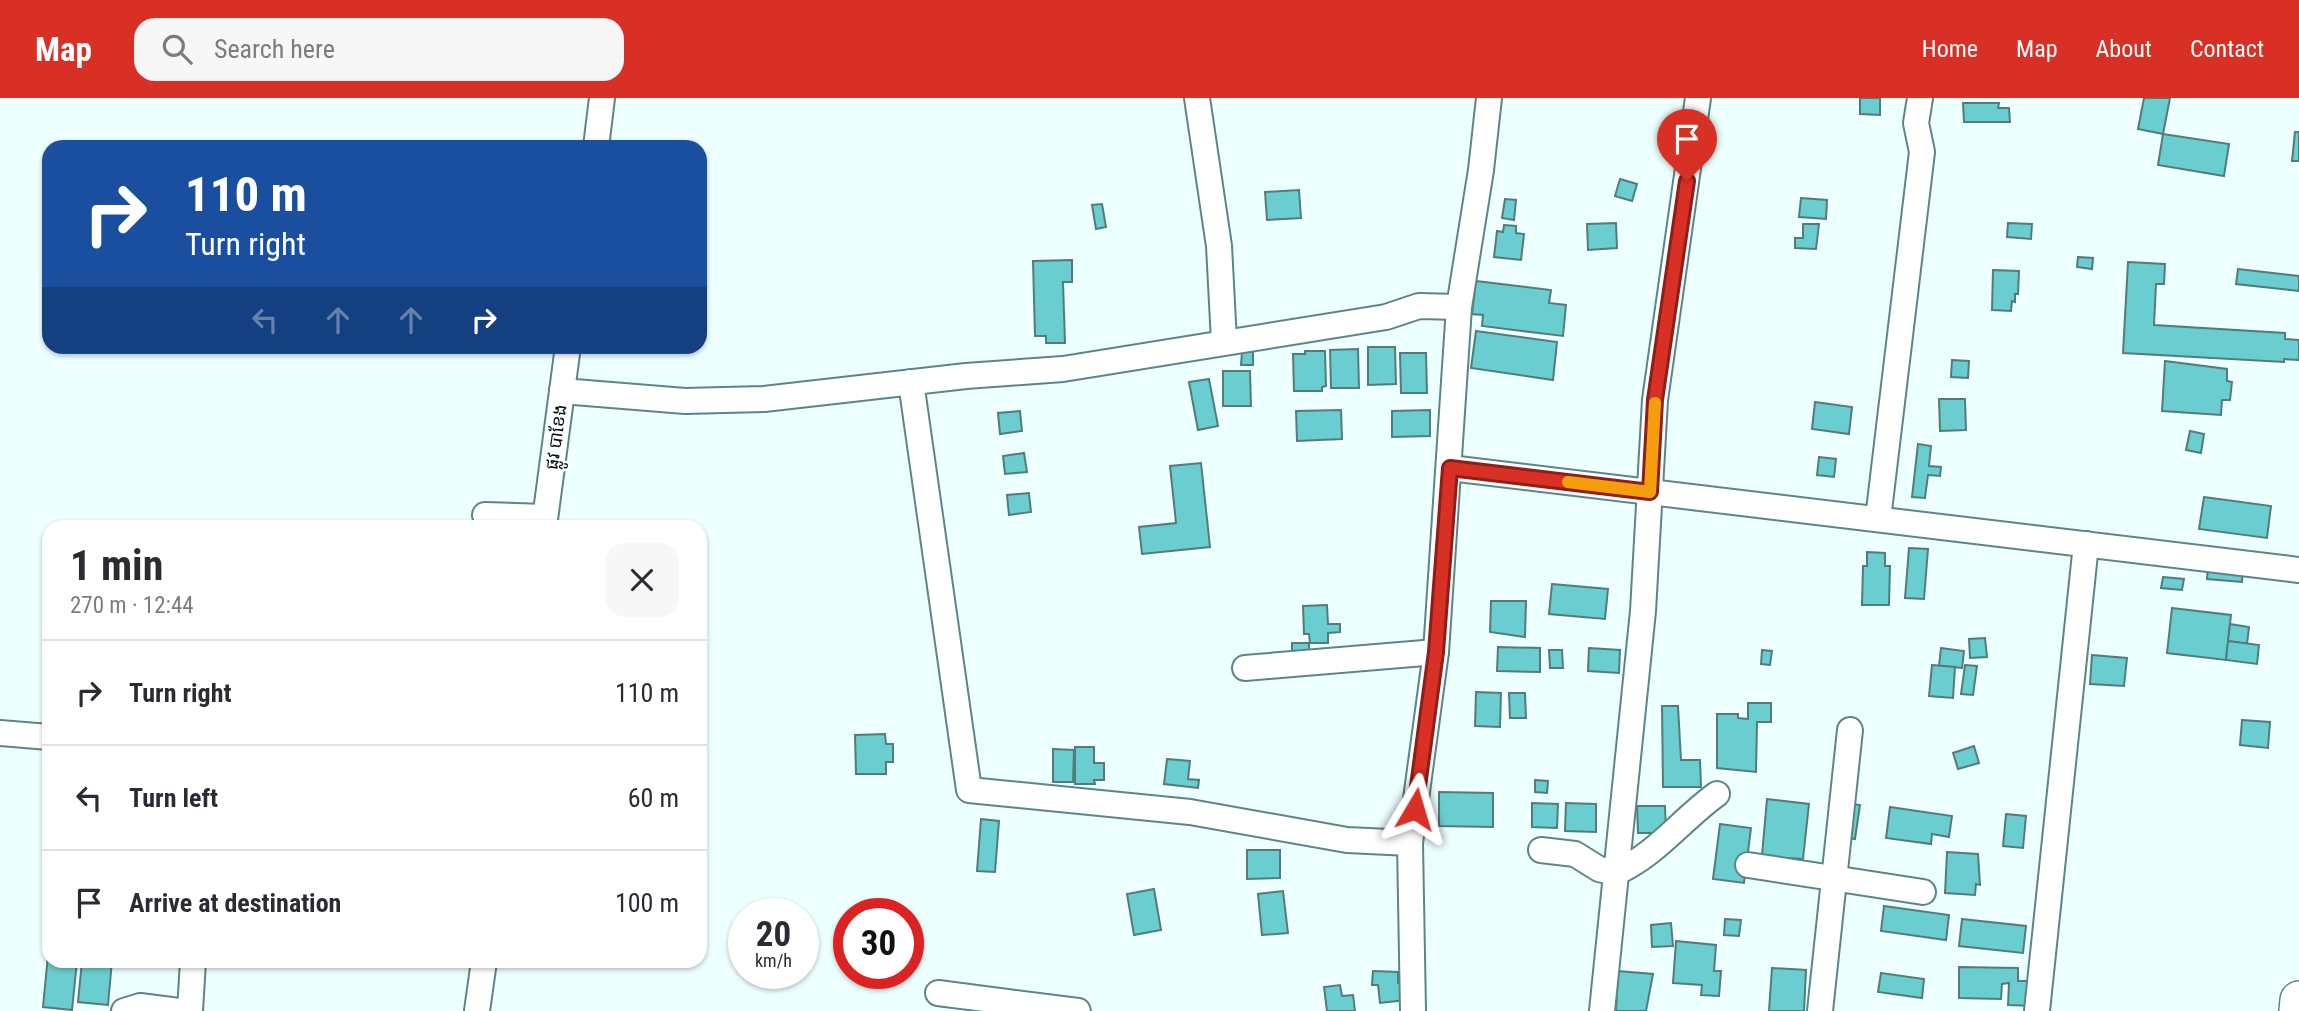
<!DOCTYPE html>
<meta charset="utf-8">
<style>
:root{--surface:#fff;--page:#f7f7f7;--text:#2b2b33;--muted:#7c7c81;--line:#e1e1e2;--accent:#d93025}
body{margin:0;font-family:"Roboto Condensed","Noto Sans Khmer",sans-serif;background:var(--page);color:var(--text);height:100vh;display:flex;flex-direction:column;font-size:26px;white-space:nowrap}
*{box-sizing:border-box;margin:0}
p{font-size:23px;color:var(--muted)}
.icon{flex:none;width:38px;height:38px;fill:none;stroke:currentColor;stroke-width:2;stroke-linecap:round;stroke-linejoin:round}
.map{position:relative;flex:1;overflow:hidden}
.sheet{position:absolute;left:42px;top:422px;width:665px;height:448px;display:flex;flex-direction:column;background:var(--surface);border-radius:21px;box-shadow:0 2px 5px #0004}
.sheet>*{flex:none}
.top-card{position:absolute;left:42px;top:42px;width:665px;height:214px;border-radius:21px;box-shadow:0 2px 5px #0004;background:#1a4fa0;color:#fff;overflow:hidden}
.speed{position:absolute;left:728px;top:800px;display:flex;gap:14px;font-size:35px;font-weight:700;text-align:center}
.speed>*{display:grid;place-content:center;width:91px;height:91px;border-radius:50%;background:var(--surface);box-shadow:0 2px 5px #0004;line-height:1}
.speed small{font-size:18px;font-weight:400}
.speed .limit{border:10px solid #d22;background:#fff;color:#111}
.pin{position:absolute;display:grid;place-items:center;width:60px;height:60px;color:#fff;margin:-72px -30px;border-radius:50% 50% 50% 0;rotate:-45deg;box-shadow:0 0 7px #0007}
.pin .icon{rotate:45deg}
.me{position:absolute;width:77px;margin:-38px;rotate:7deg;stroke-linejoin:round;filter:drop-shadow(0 0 5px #0008)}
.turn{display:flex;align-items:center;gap:24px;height:147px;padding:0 28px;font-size:32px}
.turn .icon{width:91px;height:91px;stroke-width:2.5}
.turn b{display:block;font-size:49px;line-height:60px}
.lanes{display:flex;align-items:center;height:66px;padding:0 28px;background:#0003;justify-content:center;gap:35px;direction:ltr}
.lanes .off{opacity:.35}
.round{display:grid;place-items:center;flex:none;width:74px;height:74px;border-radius:21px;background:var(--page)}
.headline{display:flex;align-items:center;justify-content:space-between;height:119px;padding:0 28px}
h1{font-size:42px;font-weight:700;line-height:52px}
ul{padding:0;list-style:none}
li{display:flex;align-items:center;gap:21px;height:105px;padding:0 28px;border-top:2px solid var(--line)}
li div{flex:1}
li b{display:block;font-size:26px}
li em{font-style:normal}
header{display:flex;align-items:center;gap:42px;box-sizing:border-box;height:98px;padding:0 35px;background:var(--accent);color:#fff}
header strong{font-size:33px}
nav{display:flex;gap:38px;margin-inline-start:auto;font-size:24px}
.search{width:490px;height:63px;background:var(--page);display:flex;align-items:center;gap:18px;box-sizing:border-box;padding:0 24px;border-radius:21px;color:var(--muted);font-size:26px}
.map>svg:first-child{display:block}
</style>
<header>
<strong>Map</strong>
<div class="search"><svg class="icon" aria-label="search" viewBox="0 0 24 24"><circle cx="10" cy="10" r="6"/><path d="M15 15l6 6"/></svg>Search here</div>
<nav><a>Home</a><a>Map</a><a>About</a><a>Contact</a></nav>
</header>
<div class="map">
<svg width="2299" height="913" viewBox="0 0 2299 913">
<rect width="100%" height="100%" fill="#edffff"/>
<g fill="#6acdd0" stroke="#527c7c" stroke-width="2">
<path d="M 1860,0 L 1880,0 L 1880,17 L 1860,16 Z"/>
<path d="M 2144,0 L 2170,0 L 2163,36 L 2138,31 Z"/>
<path d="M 1963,5 L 1999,5 L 1998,10 L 2009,10 L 2010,24 L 1964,24 Z"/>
<path d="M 2295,34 L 2299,34 L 2299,63 L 2292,63 Z"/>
<path d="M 2163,36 L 2229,46 L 2224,78 L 2158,67 Z"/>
<path d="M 1620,81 L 1637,86 L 1632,103 L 1615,98 Z"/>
<path d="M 1299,92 L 1301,120 L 1267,122 L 1265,94 Z"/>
<path d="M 1801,100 L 1827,102 L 1826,121 L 1799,119 Z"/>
<path d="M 1505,101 L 1516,102 L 1514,122 L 1502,120 Z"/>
<path d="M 1102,106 L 1106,129 L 1096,131 L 1092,107 Z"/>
<path d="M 1616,125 L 1617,150 L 1588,152 L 1587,126 Z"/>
<path d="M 2008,125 L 2032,126 L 2031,141 L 2007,139 Z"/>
<path d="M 1803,126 L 1819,126 L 1816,151 L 1795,150 L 1795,140 L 1803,140 Z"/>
<path d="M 1504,127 L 1516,128 L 1516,135 L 1524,136 L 1521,162 L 1494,159 L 1497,133 L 1503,134 Z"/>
<path d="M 2078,159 L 2093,160 L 2092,171 L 2077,169 Z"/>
<path d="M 1072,162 L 1072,184 L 1063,184 L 1065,245 L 1046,245 L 1046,238 L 1035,238 L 1033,163 Z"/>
<path d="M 2128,164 L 2165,166 L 2164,186 L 2156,186 L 2154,227 L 2285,235 L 2285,241 L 2299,242 L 2299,262 L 2284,261 L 2284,264 L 2123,255 Z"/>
<path d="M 2238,171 L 2299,178 L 2299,193 L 2236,186 Z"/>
<path d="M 1993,172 L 2019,173 L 2018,196 L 2015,196 L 2015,204 L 2012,203 L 2011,213 L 1992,212 Z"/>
<path d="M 1476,183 L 1551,192 L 1549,205 L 1566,207 L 1563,238 L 1482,228 L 1483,217 L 1472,216 Z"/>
<path d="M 1476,233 L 1557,244 L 1553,282 L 1471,270 Z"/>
<path d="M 1368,249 L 1395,249 L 1396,286 L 1368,287 Z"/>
<path d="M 1358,251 L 1359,290 L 1331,290 L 1330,252 Z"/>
<path d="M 1305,253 L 1325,253 L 1326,288 L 1322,289 L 1322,293 L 1294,293 L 1293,256 L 1305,256 Z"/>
<path d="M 1242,254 L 1253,254 L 1253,267 L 1241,267 Z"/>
<path d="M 1400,255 L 1426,255 L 1427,295 L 1401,295 Z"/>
<path d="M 1952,262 L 1969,263 L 1968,280 L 1951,279 Z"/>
<path d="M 2165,263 L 2227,271 L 2227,283 L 2232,284 L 2230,302 L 2222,302 L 2221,317 L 2162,313 Z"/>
<path d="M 1223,273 L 1250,273 L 1251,308 L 1223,308 Z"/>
<path d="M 1209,281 L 1218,328 L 1198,332 L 1189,284 Z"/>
<path d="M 1939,301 L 1965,301 L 1966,332 L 1940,333 Z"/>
<path d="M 1815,304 L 1852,309 L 1849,336 L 1812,331 Z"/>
<path d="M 1341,312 L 1342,341 L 1297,343 L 1296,313 Z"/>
<path d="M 1430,312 L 1430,338 L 1392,339 L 1392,313 Z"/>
<path d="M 1020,313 L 1022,333 L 1000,336 L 998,315 Z"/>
<path d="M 2190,333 L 2204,336 L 2201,355 L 2186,352 Z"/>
<path d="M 1918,346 L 1931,348 L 1929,368 L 1941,369 L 1940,378 L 1928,377 L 1925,400 L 1912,399 Z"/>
<path d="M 1024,355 L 1027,374 L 1005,376 L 1003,358 Z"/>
<path d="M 1819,359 L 1836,361 L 1834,379 L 1817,377 Z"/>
<path d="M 1201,365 L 1210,449 L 1142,456 L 1139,429 L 1176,425 L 1170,368 Z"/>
<path d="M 1029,395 L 1031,414 L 1009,417 L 1007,397 Z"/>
<path d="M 2204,399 L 2271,408 L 2267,440 L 2199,431 Z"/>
<path d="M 1909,450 L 1928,451 L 1924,501 L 1905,500 Z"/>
<path d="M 1867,454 L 1885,455 L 1885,468 L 1890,468 L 1889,507 L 1862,507 L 1863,468 L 1867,468 Z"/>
<path d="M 2208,465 L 2243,468 L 2242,484 L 2207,481 Z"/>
<path d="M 2163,479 L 2184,481 L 2182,492 L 2161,490 Z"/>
<path d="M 1552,486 L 1608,491 L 1605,521 L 1549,516 Z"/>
<path d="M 1491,503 L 1526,503 L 1525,539 L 1490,534 Z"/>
<path d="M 1327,507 L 1328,526 L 1340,526 L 1340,534 L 1328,535 L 1328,545 L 1310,545 L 1309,536 L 1304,536 L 1303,508 Z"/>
<path d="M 2172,510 L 2231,517 L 2226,562 L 2167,555 Z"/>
<path d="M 2230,526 L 2249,529 L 2247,546 L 2228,543 Z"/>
<path d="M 1985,540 L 1987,559 L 1970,560 L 1969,541 Z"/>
<path d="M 2228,543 L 2259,547 L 2257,566 L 2226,562 Z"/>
<path d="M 1292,545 L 1309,545 L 1309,558 L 1292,559 Z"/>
<path d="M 1498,549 L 1540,550 L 1540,574 L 1497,573 Z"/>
<path d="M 1589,550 L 1620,552 L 1619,575 L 1588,573 Z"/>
<path d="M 1941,550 L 1964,553 L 1962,570 L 1939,568 Z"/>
<path d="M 1549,552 L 1562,552 L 1563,570 L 1550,570 Z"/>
<path d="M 1762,552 L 1772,553 L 1770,567 L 1761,566 Z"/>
<path d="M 2092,557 L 2127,560 L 2124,588 L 2090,586 Z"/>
<path d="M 1932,567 L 1955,569 L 1953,600 L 1929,598 Z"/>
<path d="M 1965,567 L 1977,568 L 1973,597 L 1961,596 Z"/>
<path d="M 1476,594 L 1501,595 L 1500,629 L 1475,628 Z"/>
<path d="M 1509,595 L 1525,595 L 1526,620 L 1510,620 Z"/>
<path d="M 1748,605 L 1771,605 L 1771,624 L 1757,624 L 1756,674 L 1717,670 L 1717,616 L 1738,616 L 1738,620 L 1748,621 Z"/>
<path d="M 1662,608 L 1678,608 L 1681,662 L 1700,662 L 1701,689 L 1663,689 Z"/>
<path d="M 2242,622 L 2270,624 L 2268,650 L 2240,647 Z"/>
<path d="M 885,636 L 886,646 L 893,646 L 893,664 L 886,664 L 886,676 L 856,676 L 855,637 Z"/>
<path d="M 1974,648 L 1979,665 L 1958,671 L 1953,655 Z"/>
<path d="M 1075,649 L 1094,649 L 1094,665 L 1104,665 L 1104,682 L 1094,682 L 1095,686 L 1075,686 Z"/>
<path d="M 1053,651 L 1074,652 L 1073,684 L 1053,684 Z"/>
<path d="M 1167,661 L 1190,663 L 1188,681 L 1199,682 L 1198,690 L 1164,686 Z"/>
<path d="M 1535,682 L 1548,683 L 1547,695 L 1535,694 Z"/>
<path d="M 1439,694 L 1493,695 L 1493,729 L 1439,728 Z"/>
<path d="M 1767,701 L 1809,706 L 1803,761 L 1789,760 L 1787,767 L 1774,766 L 1775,758 L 1762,757 Z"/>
<path d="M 1532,705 L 1558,706 L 1557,730 L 1532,729 Z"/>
<path d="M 1566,705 L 1596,706 L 1596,734 L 1565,733 Z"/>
<path d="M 1853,706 L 1860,707 L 1855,741 L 1848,740 Z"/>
<path d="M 1637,708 L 1665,708 L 1666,735 L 1638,735 Z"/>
<path d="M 1890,709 L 1952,718 L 1949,739 L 1932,736 L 1931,746 L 1886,740 Z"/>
<path d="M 2006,716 L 2026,718 L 2023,750 L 2003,748 Z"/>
<path d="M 981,721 L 999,723 L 995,774 L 977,773 Z"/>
<path d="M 1720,726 L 1751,730 L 1744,785 L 1713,781 Z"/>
<path d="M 1247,752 L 1280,752 L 1280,780 L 1247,781 Z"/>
<path d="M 1947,754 L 1978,756 L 1980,787 L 1976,786 L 1975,797 L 1945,795 Z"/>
<path d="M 1154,791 L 1161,832 L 1134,837 L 1127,796 Z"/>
<path d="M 1283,793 L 1288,835 L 1262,837 L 1258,796 Z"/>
<path d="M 1884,808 L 1949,817 L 1946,842 L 1881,833 Z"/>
<path d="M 1725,821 L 1741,822 L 1739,838 L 1724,837 Z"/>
<path d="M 1962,821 L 2026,828 L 2023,855 L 1959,848 Z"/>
<path d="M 1671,825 L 1673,848 L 1652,849 L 1651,827 Z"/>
<path d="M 1676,843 L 1716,847 L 1714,873 L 1721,873 L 1719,898 L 1701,897 L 1702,887 L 1673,885 Z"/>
<path d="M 48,857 L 49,863 L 77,863 L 72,912 L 43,909 Z"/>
<path d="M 82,863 L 112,863 L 108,907 L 78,904 Z"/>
<path d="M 1959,869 L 2018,870 L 2018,883 L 2034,883 L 2034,908 L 2008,907 L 2009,885 L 2002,886 L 2001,901 L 1959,900 Z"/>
<path d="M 1772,870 L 1806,872 L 1804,913 L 1769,913 Z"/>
<path d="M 1373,873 L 1398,874 L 1398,885 L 1404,885 L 1406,902 L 1380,905 L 1378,887 L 1372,887 Z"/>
<path d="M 1618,873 L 1653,876 L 1646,913 L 1616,913 Z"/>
<path d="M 1881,875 L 1924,881 L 1922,900 L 1878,894 Z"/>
<path d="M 1340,887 L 1342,898 L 1353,897 L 1355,913 L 1327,913 L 1324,889 Z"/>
</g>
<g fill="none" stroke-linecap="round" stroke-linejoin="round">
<defs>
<g id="minor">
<path d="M 1197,0 L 1219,148 L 1224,243"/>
<path d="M 596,49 L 602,0"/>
<path d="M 911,284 L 969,692 L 1190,714 L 1347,742 L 1410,745"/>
<path d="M 562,293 L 685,303 L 764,301 L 966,278 L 1063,271 L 1386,219 L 1419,208 L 1459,209"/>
<path d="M 1450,370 L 2299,472"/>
<path d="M 485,417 L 545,419"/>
<path d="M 1878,421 L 1922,54 L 1916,25 L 1920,0"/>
<path d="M 544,429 L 568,248"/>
<path d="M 1245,570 L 1436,554"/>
<path d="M 0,635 L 49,639"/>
<path d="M 1541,752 L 1575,756 L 1599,771 L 1615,775 C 1655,758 1682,721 1717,696"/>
<path d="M 1748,767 L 1923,794"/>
<path d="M 938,895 L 1078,913"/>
<path d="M 124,913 L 140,908 L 179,913"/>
<path d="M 190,913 L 193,863"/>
<path d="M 477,913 L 484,863"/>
<path d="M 1413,913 L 1410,745 L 1436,554 L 1459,209 L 1481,72 L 1489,0"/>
<path d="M 1602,913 L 1643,513 L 1655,302 L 1698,0"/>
<path d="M 1820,913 L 1850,632"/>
<path d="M 2037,913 L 2086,446"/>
</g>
<path id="highway" d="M 2298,913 L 2299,902"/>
</defs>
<use href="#minor" stroke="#5c8686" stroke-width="28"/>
<use href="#highway" stroke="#5c8686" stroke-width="40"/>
<use href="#minor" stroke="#fff" stroke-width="24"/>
<use href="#highway" stroke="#fff" stroke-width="37"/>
</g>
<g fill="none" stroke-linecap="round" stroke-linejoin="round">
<defs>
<path id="route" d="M 1415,711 L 1436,554 L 1450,370 L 1650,394 L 1655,302 L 1687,83"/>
</defs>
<use href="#route" stroke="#8d1f18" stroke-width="18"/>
<use href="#route" stroke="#d93025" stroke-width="12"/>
<path stroke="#f59e0b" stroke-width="12" d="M 1568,384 L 1650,394 L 1655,305"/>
</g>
<g text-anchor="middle" stroke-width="5" stroke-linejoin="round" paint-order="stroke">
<g font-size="18" fill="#021010" stroke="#fff">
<text transform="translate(556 339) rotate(-82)" y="6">ផ្លូវ បាខែង</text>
</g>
</g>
</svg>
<div class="speed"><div>20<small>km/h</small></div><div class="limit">30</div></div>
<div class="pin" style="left:1687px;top:83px;background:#d93025"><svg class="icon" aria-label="arrive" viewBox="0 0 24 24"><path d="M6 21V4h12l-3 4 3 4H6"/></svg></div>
<svg class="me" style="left:1415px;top:711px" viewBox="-20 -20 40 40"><path d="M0-17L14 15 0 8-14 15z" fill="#d93025" stroke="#fff" stroke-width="4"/></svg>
<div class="top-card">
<div class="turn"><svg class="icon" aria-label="right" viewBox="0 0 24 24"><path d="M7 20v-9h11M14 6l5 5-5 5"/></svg><div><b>110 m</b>Turn right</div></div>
<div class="lanes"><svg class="icon off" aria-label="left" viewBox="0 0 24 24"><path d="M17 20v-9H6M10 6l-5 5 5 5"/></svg><svg class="icon off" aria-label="ahead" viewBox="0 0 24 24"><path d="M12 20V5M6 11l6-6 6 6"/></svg><svg class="icon off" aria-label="ahead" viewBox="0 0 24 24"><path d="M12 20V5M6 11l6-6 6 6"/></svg><svg class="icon" aria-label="right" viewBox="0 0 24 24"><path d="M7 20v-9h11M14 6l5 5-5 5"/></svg></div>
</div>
<section class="sheet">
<div class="headline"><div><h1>1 min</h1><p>270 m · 12:44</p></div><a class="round"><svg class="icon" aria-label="close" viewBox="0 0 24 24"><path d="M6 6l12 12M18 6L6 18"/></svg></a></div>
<ul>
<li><svg class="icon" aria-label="right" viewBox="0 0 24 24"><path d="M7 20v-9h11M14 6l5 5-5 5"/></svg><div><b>Turn right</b></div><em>110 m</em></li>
<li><svg class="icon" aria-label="left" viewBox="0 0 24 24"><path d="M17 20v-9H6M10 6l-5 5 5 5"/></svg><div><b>Turn left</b></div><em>60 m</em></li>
<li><svg class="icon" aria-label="arrive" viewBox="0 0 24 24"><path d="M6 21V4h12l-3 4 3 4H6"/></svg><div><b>Arrive at destination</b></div><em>100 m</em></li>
</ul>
</section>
</div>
